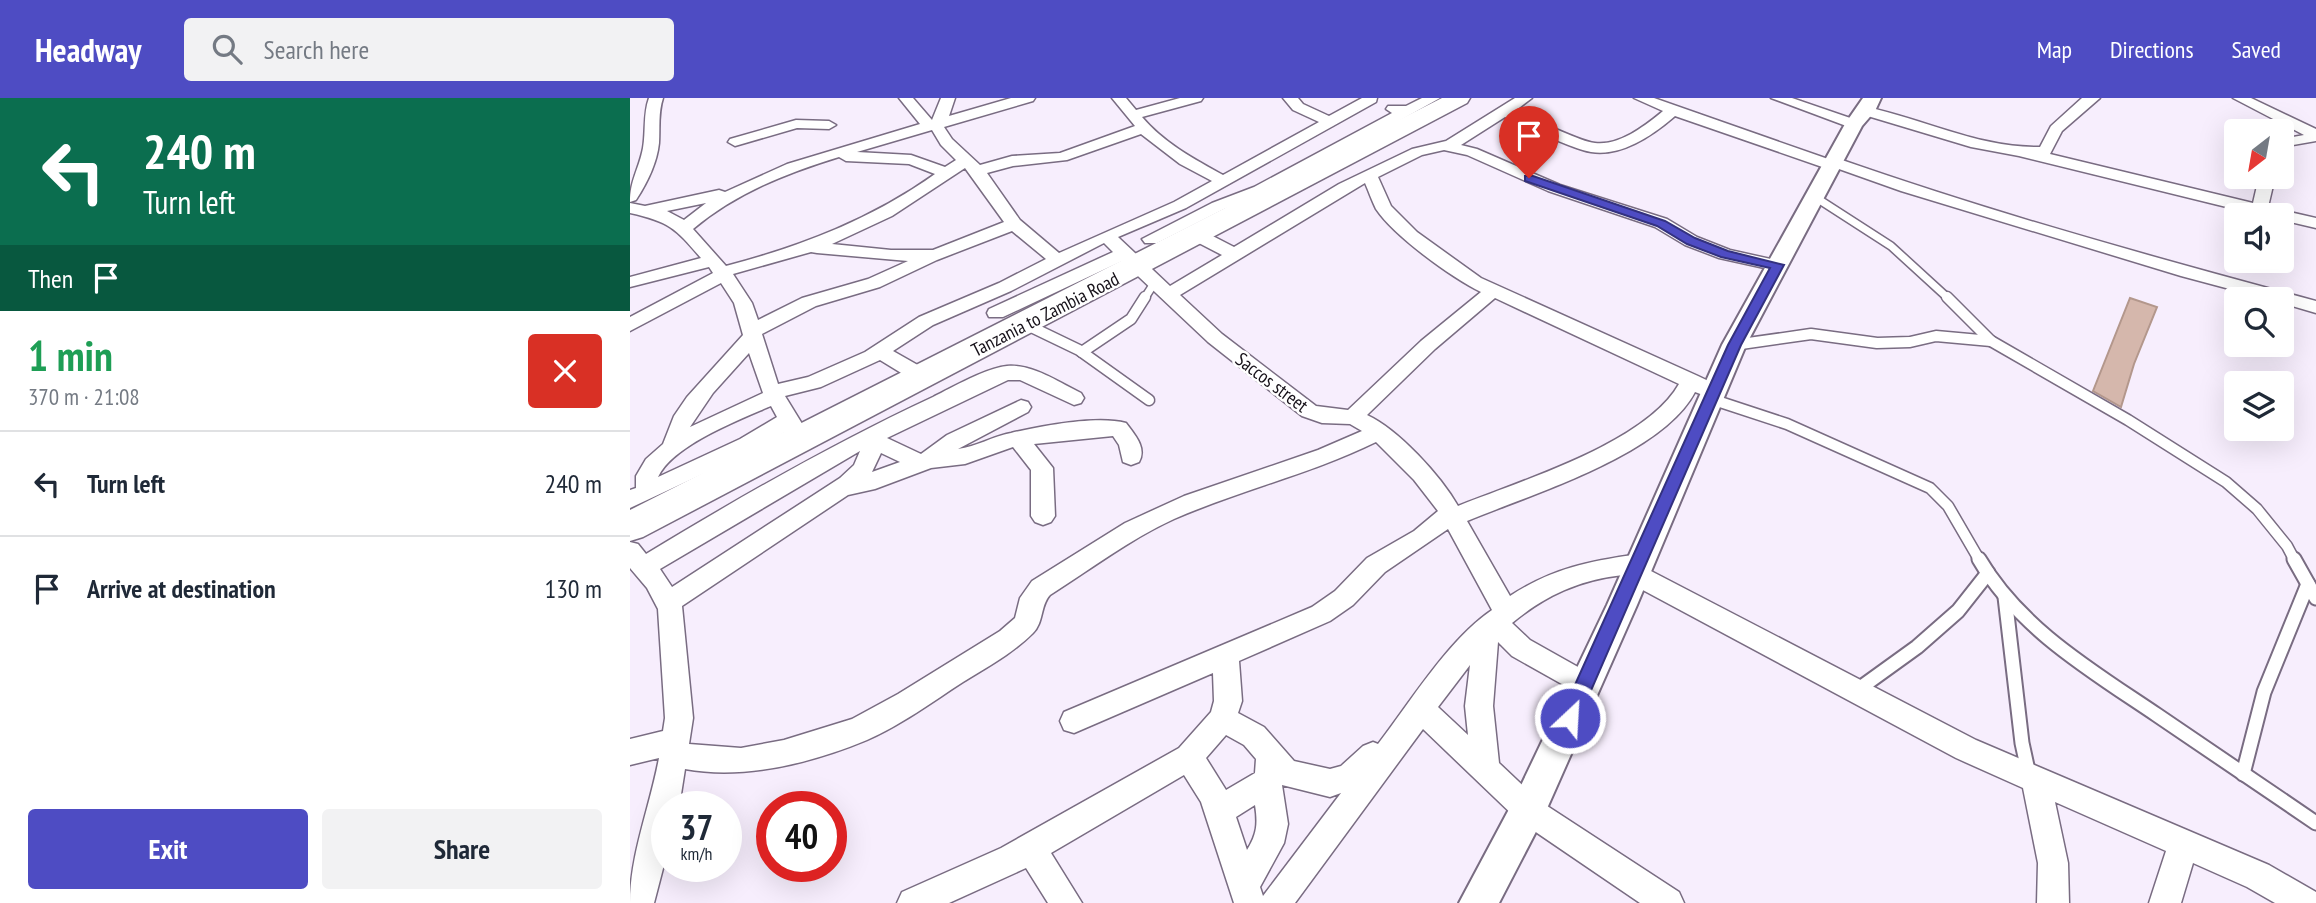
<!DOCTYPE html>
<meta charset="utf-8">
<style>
:root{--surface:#fff;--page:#f2f2f3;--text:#1f2937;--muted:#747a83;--line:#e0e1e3;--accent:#4e4cc3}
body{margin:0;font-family:"PT Sans Narrow",sans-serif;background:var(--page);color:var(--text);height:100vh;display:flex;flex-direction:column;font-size:26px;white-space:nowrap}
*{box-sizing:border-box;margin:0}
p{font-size:23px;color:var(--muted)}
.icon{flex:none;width:38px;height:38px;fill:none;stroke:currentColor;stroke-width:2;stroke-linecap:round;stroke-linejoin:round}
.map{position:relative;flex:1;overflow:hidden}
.panel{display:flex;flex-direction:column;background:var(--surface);width:630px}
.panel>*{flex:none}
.guide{background:#0b6e4f;color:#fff;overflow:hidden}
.needle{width:46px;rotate:211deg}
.buttons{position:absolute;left:1594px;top:21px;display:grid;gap:14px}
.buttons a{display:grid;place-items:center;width:70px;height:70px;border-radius:7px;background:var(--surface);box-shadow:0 7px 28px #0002;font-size:35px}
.speed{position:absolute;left:21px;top:693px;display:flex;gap:14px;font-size:35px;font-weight:700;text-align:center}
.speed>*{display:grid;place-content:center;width:91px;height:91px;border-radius:50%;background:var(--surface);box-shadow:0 7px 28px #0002;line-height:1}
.speed small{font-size:18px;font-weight:400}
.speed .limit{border:10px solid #d22;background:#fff;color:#111}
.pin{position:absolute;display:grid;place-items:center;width:60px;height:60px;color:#fff;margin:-72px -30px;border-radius:50% 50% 50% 0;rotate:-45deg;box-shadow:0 0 7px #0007}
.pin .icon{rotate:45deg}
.me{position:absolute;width:77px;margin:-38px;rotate:25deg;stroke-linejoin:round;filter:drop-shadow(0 0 5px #0008)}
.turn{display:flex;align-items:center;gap:24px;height:147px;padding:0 28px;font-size:32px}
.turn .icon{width:91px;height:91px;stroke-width:2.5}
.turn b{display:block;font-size:49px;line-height:60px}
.then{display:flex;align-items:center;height:66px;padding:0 28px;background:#0003;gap:14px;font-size:26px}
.round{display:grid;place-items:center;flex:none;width:74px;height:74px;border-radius:7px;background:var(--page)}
.summary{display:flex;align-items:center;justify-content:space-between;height:119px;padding:0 28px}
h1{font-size:42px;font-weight:600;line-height:52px;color:#1e9e55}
.button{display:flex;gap:14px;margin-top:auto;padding:14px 28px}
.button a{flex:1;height:80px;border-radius:7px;background:var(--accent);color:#fff;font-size:28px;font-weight:600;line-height:80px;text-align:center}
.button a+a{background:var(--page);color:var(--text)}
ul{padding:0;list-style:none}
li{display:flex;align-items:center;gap:21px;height:105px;padding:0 28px;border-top:2px solid var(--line)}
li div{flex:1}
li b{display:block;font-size:26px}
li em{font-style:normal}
header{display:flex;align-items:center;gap:42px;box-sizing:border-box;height:98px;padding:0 35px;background:var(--accent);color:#fff}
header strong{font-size:33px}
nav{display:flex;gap:38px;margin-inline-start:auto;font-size:24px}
.search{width:490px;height:63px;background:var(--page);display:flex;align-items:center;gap:18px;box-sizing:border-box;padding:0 24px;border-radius:7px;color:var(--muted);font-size:26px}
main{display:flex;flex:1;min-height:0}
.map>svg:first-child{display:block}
</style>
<header>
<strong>Headway</strong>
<div class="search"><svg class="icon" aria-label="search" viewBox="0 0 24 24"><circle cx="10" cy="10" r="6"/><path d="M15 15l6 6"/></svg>Search here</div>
<nav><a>Map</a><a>Directions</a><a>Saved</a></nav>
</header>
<main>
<section class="panel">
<div class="guide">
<div class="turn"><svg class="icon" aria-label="left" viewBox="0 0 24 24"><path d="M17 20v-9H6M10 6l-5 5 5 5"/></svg><div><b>240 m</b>Turn left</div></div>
<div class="then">Then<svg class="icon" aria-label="arrive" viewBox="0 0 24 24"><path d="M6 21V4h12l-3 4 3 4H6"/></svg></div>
</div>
<div class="summary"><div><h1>1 min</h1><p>370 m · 21:08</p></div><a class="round" style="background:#d93025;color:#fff"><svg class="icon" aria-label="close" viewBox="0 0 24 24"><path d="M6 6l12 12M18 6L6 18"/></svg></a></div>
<ul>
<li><svg class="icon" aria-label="left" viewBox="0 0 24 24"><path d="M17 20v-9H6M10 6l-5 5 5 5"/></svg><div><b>Turn left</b></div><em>240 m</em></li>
<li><svg class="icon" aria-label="arrive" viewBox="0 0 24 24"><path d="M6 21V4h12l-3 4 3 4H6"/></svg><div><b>Arrive at destination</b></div><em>130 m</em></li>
</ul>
<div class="button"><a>Exit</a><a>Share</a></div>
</section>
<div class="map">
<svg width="1686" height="805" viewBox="0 0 1686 805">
<rect width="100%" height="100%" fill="#f7eefd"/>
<path fill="#d5b7ac" stroke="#b3978c" stroke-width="2" d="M 1500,200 L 1527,209 L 1504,266 L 1491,309 L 1463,293 Z"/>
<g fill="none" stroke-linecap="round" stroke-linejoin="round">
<defs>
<g id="service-far2">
<path d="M 1185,99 L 1261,148 L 1319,201"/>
<path d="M 514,201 L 525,184"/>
</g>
<g id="service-far1">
<path d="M 1317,199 L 1361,243 L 1498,322 L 1596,384 L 1627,411 L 1657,448 L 1665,463"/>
<path d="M 395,226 L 449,252 L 519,302"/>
<path d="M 1104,247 L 1181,236 L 1247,245 L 1280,244 L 1306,238 L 1361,243"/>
<path d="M 452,254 L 501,221 L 515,199"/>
<path d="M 1081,301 L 1157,326 L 1300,390 L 1318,408 L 1350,463"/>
</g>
<g id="service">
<path d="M 1349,461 C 1390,531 1462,573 1527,617 C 1580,653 1633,689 1686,725"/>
<path d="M 1664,461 L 1686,500"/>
<path d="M 1375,499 L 1392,645 L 1399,677"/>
<path d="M 1226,593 L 1287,549 L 1328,513 L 1358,475"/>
<path d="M 1613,676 L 1634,594 L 1678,486"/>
</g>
<g id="minor">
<path d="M 19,0 L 33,0 C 28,15 30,29 29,45 C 27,65 17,85 6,102 L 0,104 C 0,82 9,71 13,50 C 16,33 13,16 19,0 Z"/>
<path d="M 269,0 L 283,0 L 302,22 L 311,0 L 325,0 L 319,18 L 381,0 L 405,0 L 403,3 L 314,29 L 322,41 L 350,67 L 382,58 L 430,55 L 505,28 L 482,0 L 496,0 L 506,12 L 550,0 L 573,0 L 571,3 L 512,19 C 534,45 564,61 593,77 L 689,24 L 663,12 L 653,0 L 668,0 L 673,6 L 699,18 L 732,0 L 747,0 L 746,4 L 556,110 L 488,139 L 540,188 L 592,157 L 561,141 L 559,137 L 561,133 L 573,133 L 604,149 L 709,86 L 782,51 L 816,43 L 885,0 L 902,0 L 885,13 C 904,20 948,43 965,45 C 989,48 1015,28 1033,13 L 1004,0 L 1024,0 L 1198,61 L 1209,61 C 1366,116 1526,160 1686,203 L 1686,215 L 1652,205 L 1652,201 L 1637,201 L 1551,178 L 1271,93 L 1209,71 L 1198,71 L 1045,18 C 1023,37 992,59 961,54 C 941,51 896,28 875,19 L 831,47 L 847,51 L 930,87 L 1037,121 L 1067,139 L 1100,152 L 1154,164 L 1157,168 L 1154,172 L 1148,173 L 1089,160 L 1055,147 L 1025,129 L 918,93 L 837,57 L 814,52 L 792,57 L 748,79 L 761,108 L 787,134 L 851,180 L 1068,278 L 1091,289 L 1094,294 L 1091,299 L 1084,301 L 1065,294 C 1032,357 902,396 837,423 L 880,498 C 923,470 959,463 1010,456 L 1019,458 L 1022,465 L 1019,472 L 1346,642 L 1639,767 L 1686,794 L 1686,805 L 1645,805 L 1617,789 L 1563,765 L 1551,805 L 1519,805 L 1536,753 L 1425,704 L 1438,765 L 1439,805 L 1407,805 L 1408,765 L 1393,690 L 1326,660 L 996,483 L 993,477 C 949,482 916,497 882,525 L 900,542 L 964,578 L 968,586 L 964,594 L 955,598 L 946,594 L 882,558 L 868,544 L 863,608 L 869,665 L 908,702 L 1049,794 L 1054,805 L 1010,805 L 888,722 L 793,631 L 665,805 L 604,805 L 571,704 L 554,677 L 421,755 L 452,805 L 418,805 L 396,770 L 319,805 L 267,805 L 272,794 L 371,750 L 549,650 L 581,614 L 584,603 L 583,575 L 444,635 L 434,632 L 430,623 L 434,614 L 682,509 L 705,493 L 737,460 L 784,433 L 808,413 L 784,382 L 746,344 C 681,376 610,392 544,421 C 500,441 461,471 420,497 C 410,508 414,524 403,535 C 383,555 357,569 333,584 C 302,604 271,627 237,642 C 182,665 114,682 55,671 L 49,709 L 37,709 L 37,755 L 24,805 L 0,805 C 0,756 20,709 29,660 L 0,667 L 0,641 L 33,633 L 35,620 L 28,511 L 17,490 L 0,470 L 0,444 L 8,446 L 16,456 C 110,399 204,345 303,299 C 323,289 356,270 377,268 C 403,266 428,284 451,295 L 454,300 L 451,305 L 444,307 L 390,282 L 378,282 L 257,340 L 291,356 L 317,337 L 391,302 L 398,304 L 401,309 L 398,314 L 328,351 C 346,349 363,338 381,335 C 410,328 468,317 496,325 C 505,337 517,350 509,364 L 501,367 L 493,364 L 489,347 L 483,338 L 404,346 L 423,370 L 425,418 L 421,424 L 413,427 L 405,424 L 401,418 L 401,372 L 383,349 L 335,366 L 301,370 L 245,391 L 218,397 L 52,508 L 63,620 L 59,646 L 111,650 L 154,642 L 222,621 L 268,596 L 370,533 L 385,520 L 390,500 L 402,483 L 495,425 L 554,398 L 688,352 L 732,333 L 720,326 L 692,325 L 672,318 L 578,244 L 492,163 L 373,219 L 359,219 L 357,215 L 359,211 L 483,154 L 474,145 L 381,193 L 303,227 L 263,253 L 300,274 L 303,279 L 300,284 L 286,284 L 250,262 L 191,289 L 155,298 L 182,342 L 179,347 L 171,350 L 163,347 L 155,334 L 126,351 L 0,410 L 0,392 L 6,390 L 6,378 L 16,361 L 33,346 L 44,318 L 57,299 L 113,237 L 104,205 L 91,185 L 0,233 L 0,219 L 83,175 L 79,169 L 0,189 L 0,179 L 71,160 C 45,130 40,124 0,115 L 0,105 L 15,108 L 89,92 L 95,94 L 157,66 L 290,26 ZM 302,32 L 311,47 L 326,62 L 315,69 L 281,57 L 227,54 ZM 511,36 L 550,66 L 582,83 L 544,104 L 429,155 L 390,122 L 357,75 L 383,68 L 437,62 ZM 209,59 L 216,63 L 279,66 L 305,76 C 242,121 172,148 96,168 L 63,131 C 106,95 157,75 209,59 ZM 335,70 L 374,124 L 303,152 L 261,152 L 202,146 L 262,118 ZM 735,85 C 739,94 742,103 746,111 C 764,138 822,180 851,194 L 791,243 L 718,312 L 686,308 L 592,236 L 550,197 ZM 76,105 L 54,122 L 37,113 ZM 382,133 L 416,161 L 369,185 L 289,219 L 235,254 L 178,279 L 148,286 L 132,236 L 186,208 L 250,189 L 307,162 ZM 181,154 L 187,155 L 278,163 L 238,181 L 172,200 L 128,222 L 122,205 L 103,176 ZM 865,200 L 1049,286 C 1016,345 890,383 828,408 C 811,378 768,331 737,317 L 805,251 ZM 119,255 L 133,295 L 60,329 L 83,295 ZM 141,308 L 147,319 L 110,341 L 28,379 C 43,347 109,322 141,308 ZM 230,353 L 224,367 L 210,380 L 42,489 L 30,471 ZM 251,355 L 270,364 L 242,374 ZM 818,431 L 862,512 C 818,542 781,603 748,646 L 743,644 L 733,648 L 711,668 L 700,671 L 664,663 L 634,629 L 608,615 L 612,603 L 609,563 L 700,523 L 723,507 L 755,474 ZM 840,567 L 835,608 L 838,637 L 808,609 ZM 596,637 L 614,647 L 626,661 L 625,675 L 596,692 L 576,660 ZM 652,687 L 700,699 L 711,695 L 633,798 L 630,789 L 654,745 L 658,726 ZM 625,707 C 628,726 627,736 617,752 L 606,719 Z"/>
<path d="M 792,0 L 810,0 L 648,90 L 594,111 L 527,145 L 515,145 L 512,141 L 582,105 L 624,89 L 762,15 L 756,11 L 758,8 L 776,8 Z"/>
<path d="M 1141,0 L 1162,0 L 1229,23 L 1231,26 L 1229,29 L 1219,29 Z"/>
<path d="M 1452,0 L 1470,0 L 1432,33 L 1420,56 L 1623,105 L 1629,79 L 1645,79 L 1638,109 L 1686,120 L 1686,130 L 1652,122 L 1652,117 L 1629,117 L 1389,58 L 1341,49 L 1231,16 L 1229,13 L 1236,9 C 1294,21 1349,50 1410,49 L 1421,28 Z"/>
<path d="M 1603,0 L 1621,0 L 1686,31 L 1686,43 L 1652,49 L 1652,41 L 1674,37 Z"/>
<path d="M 166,22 L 199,23 L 206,27 L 199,31 L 167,30 L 105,48 L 98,44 L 100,41 Z"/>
</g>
<path id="tertiary" d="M 1233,0 L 1251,0 L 1245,13 L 1232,28 L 1116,247 L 1007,507 L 911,724 L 869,805 L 829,805 L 885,700 L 977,507 L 1092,247 L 1215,26 Z"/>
<path id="trunk" d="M 812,0 L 840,0 L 837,5 L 13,439 L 0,443 L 0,412 Z"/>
</defs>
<use href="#service-far2" stroke="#796c82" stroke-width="10"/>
<use href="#service-far1" stroke="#796c82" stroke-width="13"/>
<use href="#service" stroke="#796c82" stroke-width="17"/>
<use href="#minor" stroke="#796c82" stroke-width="3"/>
<use href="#tertiary" stroke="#796c82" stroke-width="4"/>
<use href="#trunk" stroke="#796c82" stroke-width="3"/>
<use href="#service-far2" stroke="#fff" stroke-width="7"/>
<use href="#service-far1" stroke="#fff" stroke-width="10"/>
<use href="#service" stroke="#fff" stroke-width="13"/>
<use href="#minor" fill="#fff" fill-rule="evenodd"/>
<use href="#tertiary" fill="#fff" fill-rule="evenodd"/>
<use href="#trunk" fill="#fff" fill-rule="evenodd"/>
</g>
<path fill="#4e4cc3" stroke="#33317f" stroke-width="2" d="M 895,78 L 903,78 L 1035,123 L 1065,140 L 1098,153 L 1154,167 L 1111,247 L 949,620 L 947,626 L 940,629 L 933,626 L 930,620 L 1098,247 L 1140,170 L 1091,159 L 1057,146 L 1027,128 L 895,83 Z"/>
<g text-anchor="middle" stroke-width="5" stroke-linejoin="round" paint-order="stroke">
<g font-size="19" fill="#151018" stroke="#fff">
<text transform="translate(415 216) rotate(-27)" y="7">Tanzania to Zambia Road</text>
<text transform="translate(642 284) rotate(37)" y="7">Saccos street</text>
</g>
</g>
</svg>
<div class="buttons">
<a><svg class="needle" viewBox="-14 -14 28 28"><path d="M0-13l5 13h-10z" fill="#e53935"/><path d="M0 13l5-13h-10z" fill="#747a83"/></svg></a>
<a><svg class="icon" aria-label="sound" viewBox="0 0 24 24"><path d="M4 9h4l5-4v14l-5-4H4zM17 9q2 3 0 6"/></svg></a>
<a><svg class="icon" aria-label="search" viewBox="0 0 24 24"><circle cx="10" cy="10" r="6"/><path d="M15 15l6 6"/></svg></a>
<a><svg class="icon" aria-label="layers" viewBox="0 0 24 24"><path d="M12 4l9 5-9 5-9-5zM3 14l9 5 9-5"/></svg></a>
</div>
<div class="speed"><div>37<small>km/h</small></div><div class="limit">40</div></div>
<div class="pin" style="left:899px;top:80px;background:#d93025"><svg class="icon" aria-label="arrive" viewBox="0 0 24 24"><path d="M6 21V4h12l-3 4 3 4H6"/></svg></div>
<svg class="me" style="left:940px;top:620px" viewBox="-20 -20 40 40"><circle r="17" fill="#4e4cc3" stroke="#fff" stroke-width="3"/><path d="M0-11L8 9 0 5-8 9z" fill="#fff"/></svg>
</div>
</main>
